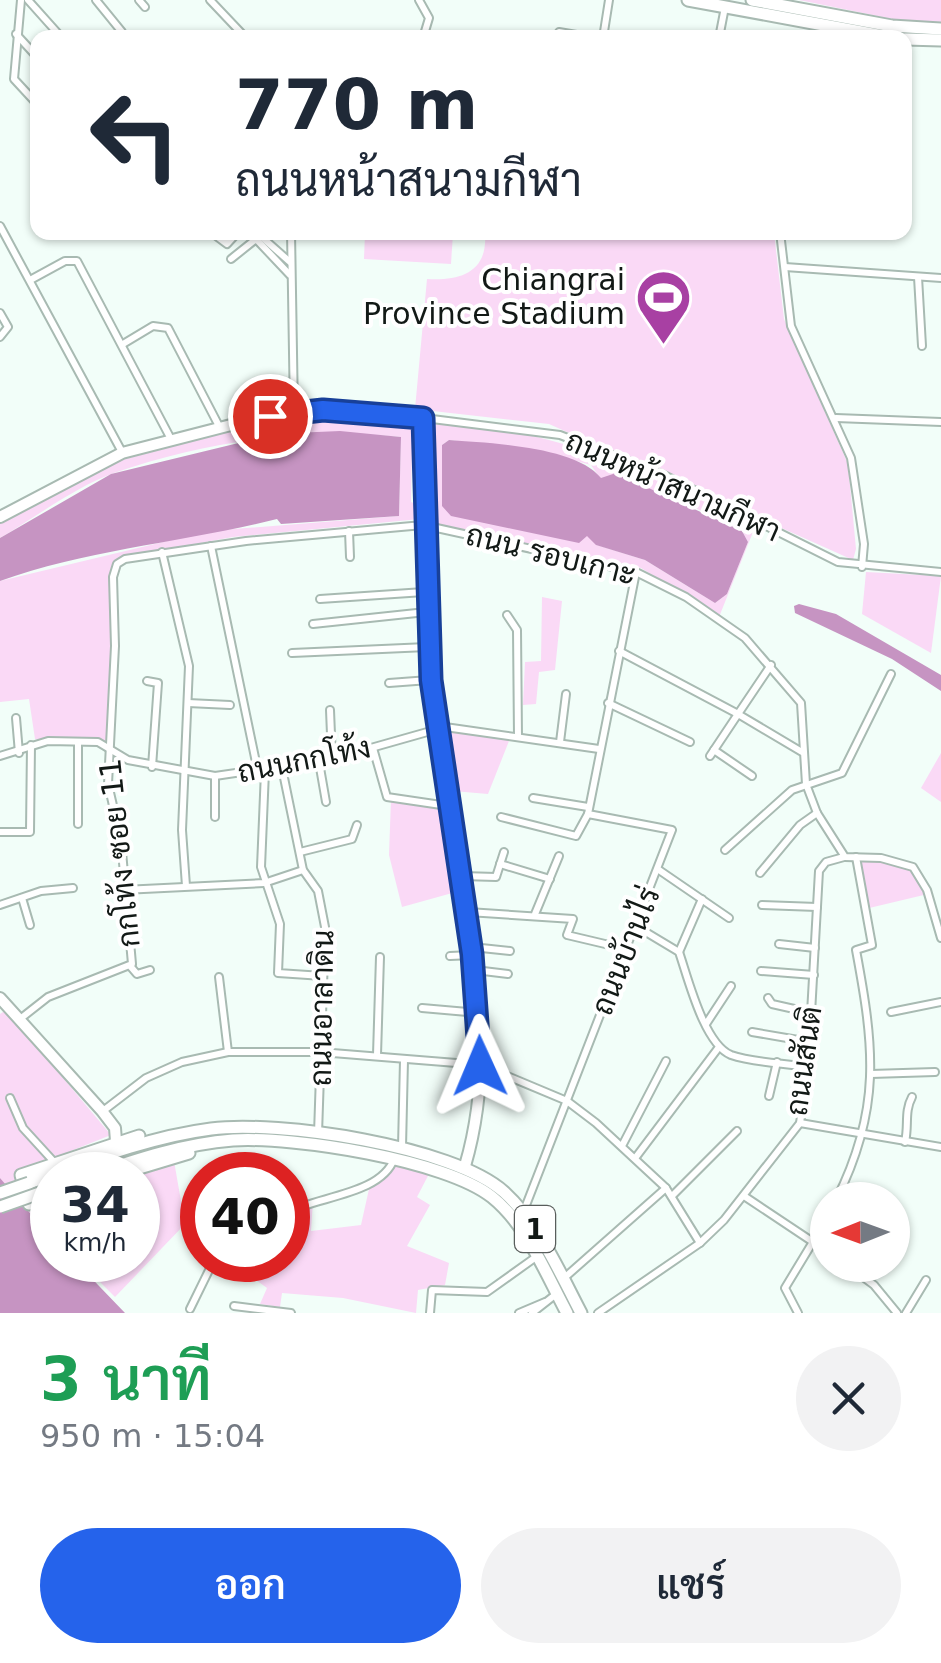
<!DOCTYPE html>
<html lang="th">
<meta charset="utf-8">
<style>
:root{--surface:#fff;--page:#f2f2f3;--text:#1f2937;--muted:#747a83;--accent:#2563eb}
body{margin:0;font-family:"DejaVu Sans",Sarabun,sans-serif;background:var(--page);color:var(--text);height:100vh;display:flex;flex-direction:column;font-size:38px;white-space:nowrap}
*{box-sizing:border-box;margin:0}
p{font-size:32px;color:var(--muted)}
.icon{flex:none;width:55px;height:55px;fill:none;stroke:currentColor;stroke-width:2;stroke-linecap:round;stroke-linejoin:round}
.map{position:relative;height:1313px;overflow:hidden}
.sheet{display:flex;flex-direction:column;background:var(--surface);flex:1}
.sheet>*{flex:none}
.guide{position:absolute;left:30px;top:30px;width:882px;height:210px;border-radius:20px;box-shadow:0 2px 8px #0004;background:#fff;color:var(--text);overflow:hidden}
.needle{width:65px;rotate:269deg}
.tools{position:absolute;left:810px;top:1182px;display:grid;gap:20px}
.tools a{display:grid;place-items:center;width:100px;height:100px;border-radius:50%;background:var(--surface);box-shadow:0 2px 8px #0004;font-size:50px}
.speed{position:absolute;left:30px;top:1152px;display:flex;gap:20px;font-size:50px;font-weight:700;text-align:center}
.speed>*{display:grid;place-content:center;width:130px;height:130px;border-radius:50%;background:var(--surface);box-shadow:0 2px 8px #0004;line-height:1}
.speed small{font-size:25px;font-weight:400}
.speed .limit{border:15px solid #d22;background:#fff;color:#111}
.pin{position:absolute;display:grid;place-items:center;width:85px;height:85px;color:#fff;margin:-42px;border:5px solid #fff;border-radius:50%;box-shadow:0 2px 10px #0007}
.me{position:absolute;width:110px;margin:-55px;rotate:359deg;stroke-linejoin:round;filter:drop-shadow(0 0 8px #0008)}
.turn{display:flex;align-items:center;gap:35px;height:210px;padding:0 40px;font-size:45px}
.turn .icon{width:130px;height:130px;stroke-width:2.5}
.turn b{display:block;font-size:70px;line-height:85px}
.round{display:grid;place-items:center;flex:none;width:105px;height:105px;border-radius:52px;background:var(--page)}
.summary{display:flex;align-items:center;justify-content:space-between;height:170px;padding:0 40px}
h1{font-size:60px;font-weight:600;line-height:75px;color:#1e9e55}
.primary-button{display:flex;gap:20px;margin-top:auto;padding:20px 40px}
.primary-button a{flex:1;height:115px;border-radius:60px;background:var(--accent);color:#fff;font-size:40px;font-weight:600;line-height:115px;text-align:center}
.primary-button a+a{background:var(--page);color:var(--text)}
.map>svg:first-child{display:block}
</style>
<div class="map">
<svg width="941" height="1313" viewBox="0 0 941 1313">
<rect width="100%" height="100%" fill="#f2fef9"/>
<g fill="#fad9f6" fill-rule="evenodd">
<path d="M 799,0 L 941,0 L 941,23 L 902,21 Z"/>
<path d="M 365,233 L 453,233 L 451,264 L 364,259 Z"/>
<path d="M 485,233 L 774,233 L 784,319 L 848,464 L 856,549 L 853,560 L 549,424 L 415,409 L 427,279 C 461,281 488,272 485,233 Z"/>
<path d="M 325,415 L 347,422 L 409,427 L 417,420 L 421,441 L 412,446 L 411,502 L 420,506 L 420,519 L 233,537 L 125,557 L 113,573 L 115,646 L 108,744 L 35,739 L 29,699 L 0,702 L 0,581 L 209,531 L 399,516 L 401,437 C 303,428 207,441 114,473 C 75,487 36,517 0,538 L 0,520 L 99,466 L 276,419 Z"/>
<path d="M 430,424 C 548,424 653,473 755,527 L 719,617 L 641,568 L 427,522 ZM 449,440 L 536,450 L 591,465 L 600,478 L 667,494 L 742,531 L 748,542 L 727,594 L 715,603 L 645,560 L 597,545 L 593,538 L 442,445 Z"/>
<path d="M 866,572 L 941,576 L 931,653 L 862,614 Z"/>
<path d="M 542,597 L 562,601 L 555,670 L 539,672 L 536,704 L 523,705 L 525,662 L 541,661 Z"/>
<path d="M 445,727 L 511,736 L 488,794 L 453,791 Z"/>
<path d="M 941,753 L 941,802 L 921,788 Z"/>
<path d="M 391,799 L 448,806 L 463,890 L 402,907 L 389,855 Z"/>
<path d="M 856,857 L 881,858 L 913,867 L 928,894 L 865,909 Z"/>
<path d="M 6,1010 L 111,1135 L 18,1172 C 15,1188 21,1204 37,1210 L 52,1204 L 52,1235 L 25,1212 L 0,1178 L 0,1014 Z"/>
<path d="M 174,1161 L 185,1224 L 115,1297 L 78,1260 L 138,1260 L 138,1175 L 127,1175 Z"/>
<path d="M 396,1164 L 430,1172 L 417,1197 L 430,1205 L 407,1246 L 449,1263 L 445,1285 L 418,1290 L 416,1313 L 343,1298 L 282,1293 L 280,1307 L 260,1304 L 267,1288 L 229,1260 L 288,1260 L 288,1214 L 313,1201 L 311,1231 L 361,1225 L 369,1189 L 388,1176 Z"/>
</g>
<g fill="#c694c2">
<path d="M 340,431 L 401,437 L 399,516 L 281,524 L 277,519 C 187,542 90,549 0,581 L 0,538 L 111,474 L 255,439 L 266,441 L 271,434 Z"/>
<path d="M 449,440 C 488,443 576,446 601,478 L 616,473 L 742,531 L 748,542 L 727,594 L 715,603 L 645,560 L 596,545 L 587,536 L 579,543 L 451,516 L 442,506 L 442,445 Z"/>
<path d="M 799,604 L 836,614 L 941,675 L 941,691 L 892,659 L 795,613 L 794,606 Z"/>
<path d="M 0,1178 L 52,1239 L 52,1260 L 74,1260 L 125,1313 L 0,1313 Z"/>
</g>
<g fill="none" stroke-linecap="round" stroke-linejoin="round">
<defs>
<g id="street">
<path d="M 21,0 L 14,79 L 38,105"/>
<path d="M 28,0 L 62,38"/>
<path d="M 96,0 L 122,32"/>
<path d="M 139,0 L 145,7"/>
<path d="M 210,0 L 246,38"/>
<path d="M 419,0 L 429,18 L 423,38"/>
<path d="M 559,32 L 594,38"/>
<path d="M 16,34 L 38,58"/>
<path d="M 603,38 L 609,0"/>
<path d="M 719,38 L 725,7"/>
<path d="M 0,226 L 122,452"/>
<path d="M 167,232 L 170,232"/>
<path d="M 211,232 L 227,244 L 238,232"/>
<path d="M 256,232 L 290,262"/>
<path d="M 291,232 L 294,412"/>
<path d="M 780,232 L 791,326 L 851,458 L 864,544 L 862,567"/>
<path d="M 231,259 L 256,239 L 290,275"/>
<path d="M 785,267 L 941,278"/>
<path d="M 918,277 L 922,346"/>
<path d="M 32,279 L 65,261 L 77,261 L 172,441"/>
<path d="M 0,313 L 8,327 L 0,337"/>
<path d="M 123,344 L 153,326 L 168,328 L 220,428"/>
<path d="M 424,418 L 560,435 L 664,475 L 838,562 L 941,572"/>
<path d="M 836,418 L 941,422"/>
<path d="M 349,531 L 350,557"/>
<path d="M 211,546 L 258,772"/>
<path d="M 162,552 L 189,666 L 182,830 L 186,886"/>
<path d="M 320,599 L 424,592"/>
<path d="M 507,615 L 517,630 L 518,737"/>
<path d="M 313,624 L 426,612"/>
<path d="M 619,651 L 738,714 L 771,665"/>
<path d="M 292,653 L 427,647"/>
<path d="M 147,681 L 158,683 L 152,767"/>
<path d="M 389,683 L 429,680"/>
<path d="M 188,703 L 230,705"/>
<path d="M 608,703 L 690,742"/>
<path d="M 330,710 L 332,759"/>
<path d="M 16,718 L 19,753"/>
<path d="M 78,742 L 78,824"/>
<path d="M 560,742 L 566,694"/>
<path d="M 373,748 L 387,797 L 448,806"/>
<path d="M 714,750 L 752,776"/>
<path d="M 0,756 L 48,741 L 98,742 L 128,760 L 215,776 L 332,759 L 445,727 L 599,749"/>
<path d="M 710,756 L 738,714 L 802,752"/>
<path d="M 319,762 L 326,802"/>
<path d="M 282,768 L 303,870 L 318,891 L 325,927 L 318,1134"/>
<path d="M 265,771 L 261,867 L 280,924 L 278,973 L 323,976"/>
<path d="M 215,776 L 215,817"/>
<path d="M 533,798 L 588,807"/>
<path d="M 501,817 L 576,836 L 588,814"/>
<path d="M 0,832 L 30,832 L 31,745"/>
<path d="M 725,850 L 792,790 L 842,773 L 891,674"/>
<path d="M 300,852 L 352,839 L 357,825"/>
<path d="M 500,864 L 550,879"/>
<path d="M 659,870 L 729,918"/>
<path d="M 760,873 L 800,825 L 817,813"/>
<path d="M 462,876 L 496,877 L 504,852"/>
<path d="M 123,890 L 264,883 L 303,870"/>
<path d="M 22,898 L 30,925"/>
<path d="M 0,905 L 41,891 L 73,888"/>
<path d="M 762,905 L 817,907"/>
<path d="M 468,912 L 573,919 L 567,935 L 622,948"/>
<path d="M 535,914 L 559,856"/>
<path d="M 634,925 L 679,952 C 688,978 704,1044 731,1055 C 754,1063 784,1063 808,1067"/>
<path d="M 779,944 L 815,948"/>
<path d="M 472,947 L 510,951"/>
<path d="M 679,952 L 702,899"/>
<path d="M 450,956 L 472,955"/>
<path d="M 131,967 L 137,974 L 150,970"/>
<path d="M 475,970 L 508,974"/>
<path d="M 761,971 L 814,975"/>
<path d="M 219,977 L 228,1052"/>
<path d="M 768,998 L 772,1004 L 812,1013"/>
<path d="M 422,1008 L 479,1013"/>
<path d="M 891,1012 L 941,1002"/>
<path d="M 20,1019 L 48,997 L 132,964 L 121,840 L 108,784 L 115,646 L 113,577 L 117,564 L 125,559 L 246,541 L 423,525 L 636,572 L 686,597 L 745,638 L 801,703 L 806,784 L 817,813 L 845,857 L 881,858 L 913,867 L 927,890 L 941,938"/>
<path d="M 706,1024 L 731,986"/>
<path d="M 752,1032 L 810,1042"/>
<path d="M 377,1055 L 380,957"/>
<path d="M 871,1074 L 935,1072"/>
<path d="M 769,1096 L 777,1062"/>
<path d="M 10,1098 L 23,1128 L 55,1163"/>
<path d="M 103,1111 L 146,1078 L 182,1062 L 228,1052 L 320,1052 L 481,1065 L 567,1101 L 596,1123 L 666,1188 L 700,1243"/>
<path d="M 800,1123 L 941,1147"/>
<path d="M 905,1142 C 909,1125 904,1112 912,1097"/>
<path d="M 623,1144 L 666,1061"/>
<path d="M 402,1147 L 404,1060"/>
<path d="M 636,1157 L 719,1047"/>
<path d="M 672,1196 L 737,1131"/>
<path d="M 744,1196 L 828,1252"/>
<path d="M 836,1200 C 882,1109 874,1046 856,950 L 872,945 L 856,857"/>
<path d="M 288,1212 C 320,1196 381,1194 394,1159"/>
<path d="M 523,1213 L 672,830 L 588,814 L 636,572"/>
<path d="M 847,1265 L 874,1285 L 897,1313"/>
<path d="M 563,1279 L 666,1188"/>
<path d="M 234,1306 L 291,1313"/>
<path d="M 190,1309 L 214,1260"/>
<path d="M 430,1313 L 432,1290 L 487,1292 L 536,1257"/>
<path d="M 519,1313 L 545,1302"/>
<path d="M 532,1313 L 555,1295"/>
<path d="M 598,1313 L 700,1243 L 724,1220 L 800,1123 L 808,1067 L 819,871 L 826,862 L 844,857"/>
<path d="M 798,1313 L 785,1288 L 828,1217"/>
<path d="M 906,1313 L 926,1280"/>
</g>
<g id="secondary">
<path d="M 0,517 L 122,453 L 270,415 L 323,410 L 423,418 C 423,521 422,626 436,729 C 456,870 507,1024 465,1166"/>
<path d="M 0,998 L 102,1111 L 115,1128 L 116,1141"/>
</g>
<g id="primary">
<path d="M 688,0 L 894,38"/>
<path d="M 752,0 L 892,26 L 941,29"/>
<path d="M 905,39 L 941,40"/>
<path d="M 91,1175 C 138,1159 183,1144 233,1140 C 293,1136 446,1160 492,1197 C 527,1225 546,1274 567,1313"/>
<path d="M 116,1175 L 189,1153"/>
<path d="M 29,1183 C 89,1161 148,1137 211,1129 C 278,1120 453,1146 504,1192 C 539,1224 559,1271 581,1313"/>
<path d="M 52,1198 L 29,1204 L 21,1175 L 139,1136"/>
</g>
</defs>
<use href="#street" stroke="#a8bab2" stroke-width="10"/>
<use href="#secondary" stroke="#a8bab2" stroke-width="14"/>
<use href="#primary" stroke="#a8bab2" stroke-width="15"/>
<use href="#street" stroke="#fff" stroke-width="6"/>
<use href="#secondary" stroke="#fff" stroke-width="10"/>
<use href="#primary" stroke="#fff" stroke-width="11"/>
<defs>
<g id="primary-bridge">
<path d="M 0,1193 L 29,1183"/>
<path d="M 0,1207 L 51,1189"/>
</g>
</defs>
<use href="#primary-bridge" stroke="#a8bab2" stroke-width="15" stroke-linecap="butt"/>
<use href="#primary-bridge" stroke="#fff" stroke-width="11"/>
</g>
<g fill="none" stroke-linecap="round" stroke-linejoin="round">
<defs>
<path id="route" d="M 270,416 L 323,410 L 423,418 L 431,680 L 472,954 L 480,1066"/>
</defs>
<use href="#route" stroke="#184099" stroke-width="25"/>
<use href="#route" stroke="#2563eb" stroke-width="18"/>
</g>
<defs>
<symbol id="stadium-pin" viewBox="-11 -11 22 30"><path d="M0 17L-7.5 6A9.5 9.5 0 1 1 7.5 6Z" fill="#a840a3" stroke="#fff"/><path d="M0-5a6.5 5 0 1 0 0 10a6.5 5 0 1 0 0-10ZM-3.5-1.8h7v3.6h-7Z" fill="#fff"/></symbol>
</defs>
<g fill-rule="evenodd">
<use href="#stadium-pin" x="632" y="266" width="63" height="86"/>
</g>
<g text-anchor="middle" stroke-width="8" stroke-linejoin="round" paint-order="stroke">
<rect fill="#fff" stroke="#595e5c" stroke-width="2.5" x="515" y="1206" width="40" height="46" rx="8"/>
<g font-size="28" font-weight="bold" fill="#121916">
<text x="535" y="1239">1</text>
</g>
<g font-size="30" fill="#121916" stroke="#fff" text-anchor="end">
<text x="625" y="290">Chiangrai<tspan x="625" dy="34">Province Stadium</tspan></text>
</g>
<g font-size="30" fill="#121916" stroke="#fff">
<text transform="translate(673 486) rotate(24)" y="10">ถนนหน้าสนามกีฬา</text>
<text transform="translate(551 555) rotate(14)" y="10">ถนน รอบเกาะ</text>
<text transform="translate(304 760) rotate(-11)" y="10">ถนนกกโท้ง</text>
<text transform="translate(120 853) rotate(-96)" y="10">กกโท้ง ซอย 11</text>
<text transform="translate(626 951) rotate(-68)" y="10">ถนนบ้านไร่</text>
<text transform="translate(322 1008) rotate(-89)" y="10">ถนนอาลาดิน</text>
<text transform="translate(804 1061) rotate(-82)" y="10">ถนนสันติ</text>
</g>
</g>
</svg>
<div class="tools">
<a><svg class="needle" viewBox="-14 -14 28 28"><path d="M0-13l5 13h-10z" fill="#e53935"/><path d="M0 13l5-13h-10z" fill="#747a83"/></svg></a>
</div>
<div class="speed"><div>34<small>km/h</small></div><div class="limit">40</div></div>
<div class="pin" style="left:270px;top:416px;background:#d93025"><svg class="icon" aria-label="arrive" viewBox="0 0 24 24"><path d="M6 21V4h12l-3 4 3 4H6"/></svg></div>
<svg class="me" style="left:480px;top:1066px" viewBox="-20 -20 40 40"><path d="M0-17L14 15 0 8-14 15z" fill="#2563eb" stroke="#fff" stroke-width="4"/></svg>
<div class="guide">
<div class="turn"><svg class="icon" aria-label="left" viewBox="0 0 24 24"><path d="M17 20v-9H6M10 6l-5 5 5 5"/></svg><div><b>770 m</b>ถนนหน้าสนามกีฬา</div></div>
</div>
</div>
<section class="sheet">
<div class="summary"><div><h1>3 นาที</h1><p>950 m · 15:04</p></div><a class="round"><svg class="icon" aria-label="close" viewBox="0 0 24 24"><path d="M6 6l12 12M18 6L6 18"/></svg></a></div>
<div class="primary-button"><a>ออก</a><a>แชร์</a></div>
</section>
